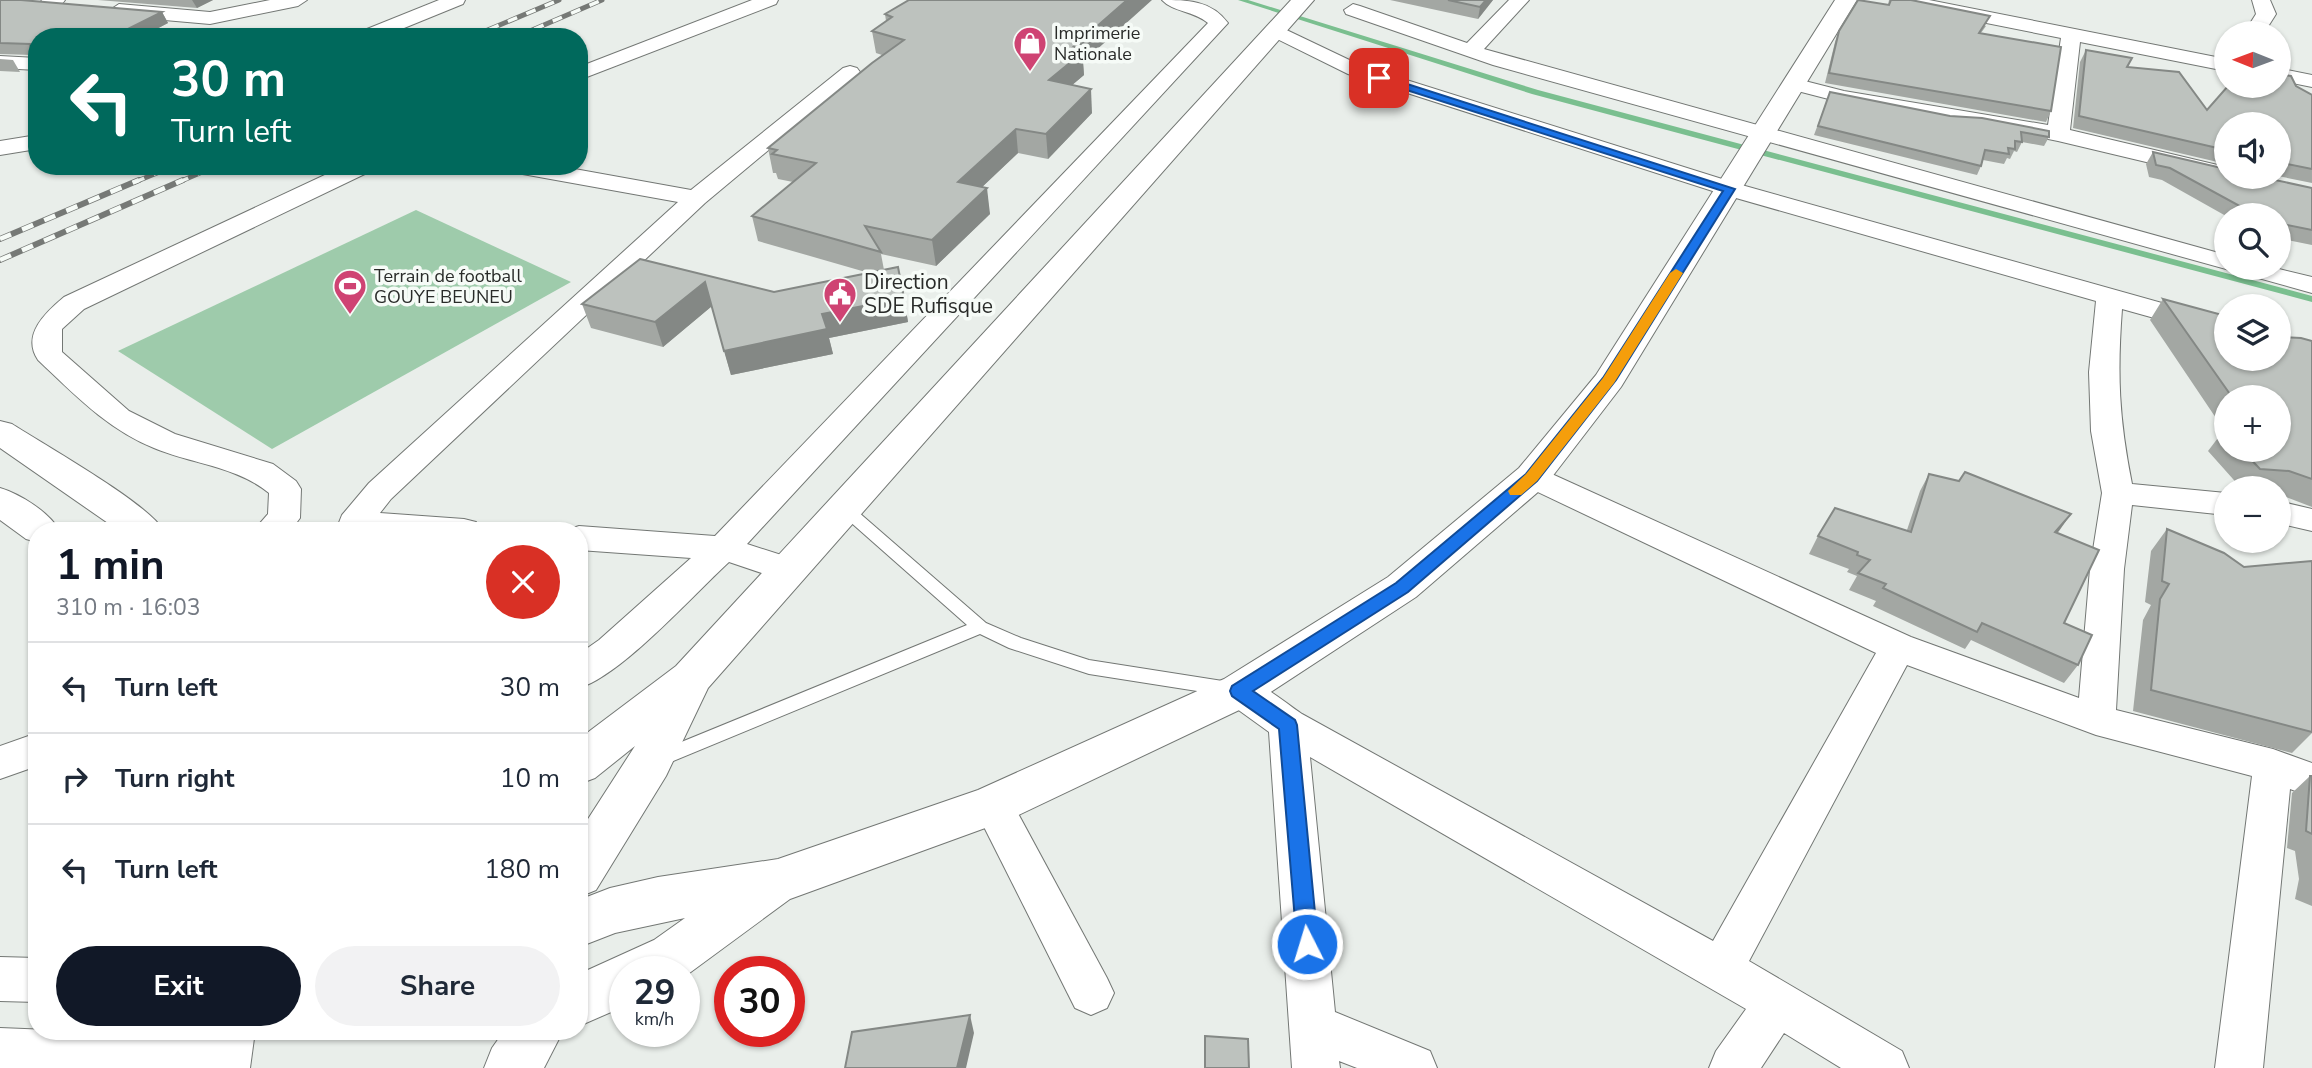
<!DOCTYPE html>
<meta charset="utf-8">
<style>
:root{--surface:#fff;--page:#f2f2f3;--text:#1f2937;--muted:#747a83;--line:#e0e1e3;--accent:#111827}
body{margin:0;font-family:"Nunito Sans",sans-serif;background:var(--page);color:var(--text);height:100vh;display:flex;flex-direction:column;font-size:26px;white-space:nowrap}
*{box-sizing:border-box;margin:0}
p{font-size:23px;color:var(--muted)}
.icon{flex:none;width:38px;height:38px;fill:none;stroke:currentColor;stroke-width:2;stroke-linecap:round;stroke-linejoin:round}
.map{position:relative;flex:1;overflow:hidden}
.panel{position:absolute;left:28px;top:522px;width:560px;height:518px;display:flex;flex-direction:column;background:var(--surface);border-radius:28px;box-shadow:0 2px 5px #0004}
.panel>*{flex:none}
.hud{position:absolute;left:28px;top:28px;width:560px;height:147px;border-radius:28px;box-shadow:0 2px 5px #0004;background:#00695c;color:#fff;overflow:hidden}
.needle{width:46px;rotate:271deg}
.controls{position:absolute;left:2214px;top:21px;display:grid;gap:14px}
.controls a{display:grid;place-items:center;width:77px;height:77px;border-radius:50%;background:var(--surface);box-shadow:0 2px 5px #0004;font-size:35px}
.speed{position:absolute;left:609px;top:956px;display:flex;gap:14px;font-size:35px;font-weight:700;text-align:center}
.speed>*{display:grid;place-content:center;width:91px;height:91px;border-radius:50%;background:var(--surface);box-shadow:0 2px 5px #0004;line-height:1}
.speed small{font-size:18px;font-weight:400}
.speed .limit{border:10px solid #d22;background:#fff;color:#111}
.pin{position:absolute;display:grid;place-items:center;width:60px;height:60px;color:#fff;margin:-30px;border-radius:14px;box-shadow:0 4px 10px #0006}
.me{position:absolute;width:77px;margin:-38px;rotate:355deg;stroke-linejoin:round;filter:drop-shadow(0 0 5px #0008)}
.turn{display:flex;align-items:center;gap:24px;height:147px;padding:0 28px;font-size:32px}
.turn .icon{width:91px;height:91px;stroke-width:2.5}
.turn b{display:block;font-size:49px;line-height:60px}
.round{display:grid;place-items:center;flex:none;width:74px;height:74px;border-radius:37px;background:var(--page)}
.summary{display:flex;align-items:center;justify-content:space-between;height:119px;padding:0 28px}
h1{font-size:42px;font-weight:700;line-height:52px;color:var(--accent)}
.button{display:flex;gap:14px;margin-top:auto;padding:14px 28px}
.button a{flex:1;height:80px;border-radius:42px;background:var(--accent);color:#fff;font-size:28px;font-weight:700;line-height:80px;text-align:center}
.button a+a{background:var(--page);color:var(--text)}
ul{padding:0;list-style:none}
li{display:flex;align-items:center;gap:21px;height:91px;padding:0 28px;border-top:2px solid var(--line)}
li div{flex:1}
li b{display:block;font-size:26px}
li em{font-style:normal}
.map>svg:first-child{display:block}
</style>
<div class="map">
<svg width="2312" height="1068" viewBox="0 0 2312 1068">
<rect width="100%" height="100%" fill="#e9eeea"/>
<path fill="#9ecbab" d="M 416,210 L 571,282 L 272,449 L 118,351 Z"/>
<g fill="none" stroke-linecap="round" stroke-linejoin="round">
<path fill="#7abf8f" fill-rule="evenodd" d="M 1238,0 L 1248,0 L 1538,90 L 2312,296 L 2312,302 L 1532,94 Z"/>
<defs>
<path id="service" d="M 844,503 L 849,504 L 986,623 L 1021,638 L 1089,660 L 1229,682 L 1235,684 L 1238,689 L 1235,694 L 1229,696 L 1089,674 L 1009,648 L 980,634 L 666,764 L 659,767 L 652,764 L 650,759 L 652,754 L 967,625 L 839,512 L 836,508 L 839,504 Z"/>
<g id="minor">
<path d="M 42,0 L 65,0 C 60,8 51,9 42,7 L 40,3 Z"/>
<path d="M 270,0 L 307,0 L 298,6 L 210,24 L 119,16 L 110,10 L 119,4 L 210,12 Z"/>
<path d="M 439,0 L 465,0 L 463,4 L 382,37 L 354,37 L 357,33 Z"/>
<path d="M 752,0 L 778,0 L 776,4 L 579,80 L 579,67 Z"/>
<path d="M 1162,0 C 1187,0 1211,0 1228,23 L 747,544 L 800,561 L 805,570 L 800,579 L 788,582 L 729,562 C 693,595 622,675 579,688 L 579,654 L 599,640 L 691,558 L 579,550 L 579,530 L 567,530 L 579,526 L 715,536 L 1208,23 C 1194,11 1173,12 1162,0 Z"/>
<path d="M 1509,0 L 1529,0 L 1484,49 L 2226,255 L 2226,268 L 2275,268 L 2312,277 L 2312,293 L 1493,65 L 1346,14 L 1344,10 L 1353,4 L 1360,6 L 1467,43 Z"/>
<path d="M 1892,0 L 1929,0 L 2226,59 L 2226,71 L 2080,42 L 2070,130 L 2226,167 L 2226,177 L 2236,177 L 2226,181 L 2058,141 L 1978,125 L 1946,123 L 1844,103 L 1786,88 L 1783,84 L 1786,80 L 1793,78 L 1844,91 L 2048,125 L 2061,38 L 1901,6 Z"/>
<path d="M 2252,0 L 2270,0 L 2276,14 L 2264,33 L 2244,33 L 2256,14 Z"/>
<path d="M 1276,25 L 1362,66 L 1738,184 L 2226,321 L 2226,338 L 2122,309 C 2117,375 2119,418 2132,484 L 2226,493 L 2226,515 L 2132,505 L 2124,569 L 2116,710 L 2273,749 L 2312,763 L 2312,797 L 2290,789 L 2263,1068 L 2215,1068 L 2252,776 L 2096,735 L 1907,665 L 1749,961 L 1902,1051 L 1909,1068 L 1841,1068 L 1784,1033 L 1761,1068 L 1709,1068 L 1716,1051 L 1746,1009 L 1310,757 L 1335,1012 L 1430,1051 L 1437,1068 L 1357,1068 L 1339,1061 L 1340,1068 L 1292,1068 L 1269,732 L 1226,701 L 1220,691 L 1226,681 C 1253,672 1279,699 1302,714 L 1713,941 L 1876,653 L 1521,484 L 1516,477 L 1521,470 L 1532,467 L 1543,470 L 1911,637 L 2079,698 L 2090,569 L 2102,493 L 2091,431 L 2089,372 L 2096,301 L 1722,194 L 1348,74 L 1269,35 L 1266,31 Z"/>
<path d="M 0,56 L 37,58 L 37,70 L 0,68 Z"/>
<path d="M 850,66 L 857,68 L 860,72 L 857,76 L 705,203 L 391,499 L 380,513 L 464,519 L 476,522 L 480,530 L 336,530 L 342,515 L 369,483 L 678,202 L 517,173 L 509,171 L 506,166 L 558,166 L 691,190 L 843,68 Z"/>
<path d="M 2278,68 L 2312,75 L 2312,87 L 2278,80 Z"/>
<path d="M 37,135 L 37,149 L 0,155 L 0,141 Z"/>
<path d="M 344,166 L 374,166 L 371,171 L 84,309 L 62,329 L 62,352 L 129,411 L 175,434 L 273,464 L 296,481 L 301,489 L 300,518 L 291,530 L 254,530 L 268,514 L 269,493 C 236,466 192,464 154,448 C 107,429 74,394 38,360 C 21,335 46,312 64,297 Z"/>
<path d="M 2278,501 L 2312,509 L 2312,531 L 2278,523 Z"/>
<path d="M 37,733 L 37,766 L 0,779 L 0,746 Z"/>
<path d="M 993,788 L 1007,793 L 1107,978 L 1114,993 L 1107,1008 L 1091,1015 L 1075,1008 L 973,805 L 979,793 Z"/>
<path d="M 0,957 L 37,958 L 37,1002 L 0,1001 Z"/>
<path d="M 0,1028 L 221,1037 L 238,1044 L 245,1061 L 242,1068 L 0,1068 Z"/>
</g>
<path id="tertiary" d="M 1835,0 L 1857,0 L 1621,387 L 1545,486 L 1416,597 L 1254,703 L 1010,819 L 790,899 L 684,977 L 684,971 L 625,971 L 625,1006 L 579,1026 L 579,974 L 654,940 L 685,918 L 615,933 L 579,947 L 579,900 L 610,888 L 658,877 L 778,859 L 978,790 L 1224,679 L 1388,577 L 1519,468 L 1596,375 Z"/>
<g id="primary">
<path d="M 0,421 L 12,424 C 43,444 149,504 163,530 L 118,530 L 0,448 Z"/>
<path d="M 0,488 C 20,494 49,512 59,530 L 37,530 L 37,542 L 26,539 L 0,520 Z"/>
</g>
<g id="trunk">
<path d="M 1291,0 L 1314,0 L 708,688 L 666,776 L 596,890 L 579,897 L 579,833 L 635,746 L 595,778 L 579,784 L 579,739 L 676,666 Z"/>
<path d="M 201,1031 L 255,1031 L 250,1068 L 194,1068 Z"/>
<path d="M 504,1031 L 563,1031 L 544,1068 L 484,1068 L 492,1048 Z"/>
</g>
</defs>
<use href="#service" stroke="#737774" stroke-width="2"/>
<use href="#minor" stroke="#737774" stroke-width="2"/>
<use href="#tertiary" stroke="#737774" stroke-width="2"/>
<use href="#primary" stroke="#737774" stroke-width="2"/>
<use href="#trunk" stroke="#737774" stroke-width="2"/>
<use href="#service" fill="#fff" fill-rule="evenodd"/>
<use href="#minor" fill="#fff" fill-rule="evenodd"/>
<use href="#tertiary" fill="#fff" fill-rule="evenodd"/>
<use href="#primary" fill="#fff" fill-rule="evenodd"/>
<use href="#trunk" fill="#fff" fill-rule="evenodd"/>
<defs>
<g id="rail-far1">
<path d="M 471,37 L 559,0"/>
<path d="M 516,37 L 602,0"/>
<path d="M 135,182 L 174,166"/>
<path d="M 179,182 L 216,166"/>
</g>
<g id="rail">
<path d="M 0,239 L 139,180"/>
<path d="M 0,260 L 183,180"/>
</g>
</defs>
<use href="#rail-far1" stroke="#767976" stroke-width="5"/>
<use href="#rail" stroke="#767976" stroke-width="6"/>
<use href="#rail-far1" stroke="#f6fbf7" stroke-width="3.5" stroke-dasharray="10" stroke-linecap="butt"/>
<use href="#rail" stroke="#f6fbf7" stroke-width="4.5" stroke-dasharray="12" stroke-linecap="butt"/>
</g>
<g fill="#a3a7a3" fill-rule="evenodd">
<path d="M 0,0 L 162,12 L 168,23 L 141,37 L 37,37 L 37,62 L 32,55 L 0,54 Z"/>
<path d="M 98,0 L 213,0 L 197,8 Z"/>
<path d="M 1390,0 L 1493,0 L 1478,19 Z"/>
<path d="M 1889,0 L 1911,0 L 1986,26 L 1981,33 L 2051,111 L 2046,122 L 1825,83 L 1835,42 L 1839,31 L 1888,5 Z"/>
<path d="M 885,14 L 1083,62 L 1084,75 L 1072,85 L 1092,113 L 1048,159 L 1018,153 L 982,187 L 990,214 L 936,266 L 881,254 L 884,270 L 904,298 L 908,322 L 829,338 L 833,354 L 731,375 L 712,306 L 663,347 L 591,328 L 582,304 L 774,292 L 869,273 L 758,241 L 752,216 L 793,182 L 778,179 L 776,173 L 773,173 L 768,148 L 882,55 L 876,53 L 872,31 L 886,21 Z"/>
<path d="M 2086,50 L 2128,67 L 2207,110 L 2296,86 L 2312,95 L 2312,183 L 2278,176 L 2278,124 L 2226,124 L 2226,164 L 2073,128 L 2080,62 Z"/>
<path d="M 0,59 L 13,60 L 20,72 L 0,71 Z"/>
<path d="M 1830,92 L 2049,137 L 2044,146 L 2022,142 L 2017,152 L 2014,151 L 2010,159 L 2007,158 L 2004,164 L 1983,160 L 1981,166 L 1977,175 L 1814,135 Z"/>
<path d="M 2153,152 L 2312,188 L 2312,245 L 2278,238 L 2278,215 L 2226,216 L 2162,180 L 2149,177 L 2146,164 Z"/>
<path d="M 2163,299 L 2226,359 L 2312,341 L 2312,507 L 2278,494 L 2278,488 L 2241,488 L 2208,451 L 2224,430 L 2150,320 ZM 2226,397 L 2278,397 L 2278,450 L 2226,450 Z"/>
<path d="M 1929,474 L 2057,533 L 2064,623 L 2078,665 L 2064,683 L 1971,640 L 1965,649 L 1873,606 L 1876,601 L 1849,590 L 1857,576 L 1847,572 L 1849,569 L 1809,554 L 1818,536 L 1907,530 L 1920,491 Z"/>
<path d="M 2167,529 L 2244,567 L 2312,561 L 2312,733 L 2292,753 L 2133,711 L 2143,620 L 2151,605 L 2145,602 L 2151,551 Z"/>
<path d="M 2310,776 L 2312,776 L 2312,906 L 2295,899 L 2299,879 L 2295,851 L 2287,848 L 2292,793 Z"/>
</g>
<g fill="#848885">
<path d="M 192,0 L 213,0 L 197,8 Z"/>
<path d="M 1127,0 L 1152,0 L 1083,62 L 1084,75 L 1051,103 L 1049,80 L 1071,49 Z"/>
<path d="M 1486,0 L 1493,0 L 1478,19 L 1480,7 Z"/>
<path d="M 162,12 L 168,23 L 141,37 L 112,37 Z"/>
<path d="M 37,53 L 37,62 L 32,55 Z"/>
<path d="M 1091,89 L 1092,113 L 1048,159 L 1046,134 Z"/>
<path d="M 1016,129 L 1018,153 L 961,207 L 958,182 Z"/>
<path d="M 987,188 L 990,214 L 936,266 L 932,240 Z"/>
<path d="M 705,282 L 712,306 L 663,347 L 655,322 Z"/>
<path d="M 904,298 L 908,322 L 829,338 L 833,354 L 731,375 L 724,351 L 822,314 Z"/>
<path d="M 2071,514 L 2059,531 L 2043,549 L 2055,532 Z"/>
<path d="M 970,1015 L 974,1033 L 966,1068 L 957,1068 Z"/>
</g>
<g fill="#bdc2be" stroke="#848885" stroke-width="2">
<path d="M 0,0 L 21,0 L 162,12 L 112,37 L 37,37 L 37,53 L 32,55 L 30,44 L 0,43 Z"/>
<path d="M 909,0 L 1127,0 L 1071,49 L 1083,52 L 1049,80 L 1091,89 L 1046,134 L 1016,129 L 958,182 L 987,188 L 932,240 L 865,226 L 881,252 L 752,216 L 816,163 L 772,154 L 777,150 L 768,148 L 872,63 L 904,40 L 872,31 L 892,17 L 885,14 Z"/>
<path d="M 1448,0 L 1486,0 L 1480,7 Z"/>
<path d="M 1858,0 L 1889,5 L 1891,0 L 1911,0 L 1990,16 L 1979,33 L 2061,47 L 2051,111 L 1829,73 L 1839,31 Z"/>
<path d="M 2086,50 L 2132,58 L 2127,67 L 2179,72 L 2207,110 L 2228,86 L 2278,86 L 2278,74 L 2291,76 L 2296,86 L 2312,95 L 2312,169 L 2278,162 L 2278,124 L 2226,124 L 2226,150 L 2079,116 Z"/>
<path d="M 1830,92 L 1950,116 L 1982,118 L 2049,131 L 2049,137 L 2021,132 L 2022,142 L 2015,141 L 2015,149 L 2008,148 L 2009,154 L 1985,150 L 1981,166 L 1818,126 Z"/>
<path d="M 2153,152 L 2226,169 L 2226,177 L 2261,177 L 2312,188 L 2312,230 L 2278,223 L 2278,215 L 2256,215 L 2170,168 L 2156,165 Z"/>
<path d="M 640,259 L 774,292 L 898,267 L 904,298 L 822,314 L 827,329 L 724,351 L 705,282 L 655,322 L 582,304 Z"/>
<path d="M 2163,299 L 2226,316 L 2226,359 L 2278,359 L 2278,337 L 2301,338 L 2312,341 L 2312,479 L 2289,471 L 2260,469 L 2242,450 L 2278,450 L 2278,397 L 2232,397 Z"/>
<path d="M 1965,472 L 2071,514 L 2055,532 L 2099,550 L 2064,623 L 2092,635 L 2078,665 L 1982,623 L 1977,632 L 1883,588 L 1886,584 L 1858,573 L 1870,560 L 1857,555 L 1858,552 L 1818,536 L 1835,508 L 1911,532 L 1929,474 L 1959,481 Z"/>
<path d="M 2167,529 L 2224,553 L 2244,567 L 2312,561 L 2312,732 L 2151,690 L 2160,599 L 2169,584 L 2162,581 Z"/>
<path d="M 2310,776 L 2312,776 L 2312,834 L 2306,831 Z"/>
<path d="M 970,1015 L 957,1068 L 845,1068 L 852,1032 Z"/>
<path d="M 1205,1036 L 1248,1039 L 1249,1068 L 1205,1068 Z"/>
</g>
<path fill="#1a73e8" stroke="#114b97" stroke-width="2" d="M 1379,75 L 1735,189 L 1616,380 L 1537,481 L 1408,592 L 1253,691 L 1295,720 L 1297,725 L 1318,944 L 1315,951 L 1307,954 L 1300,951 L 1297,944 L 1279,729 L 1232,696 L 1230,691 L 1232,686 L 1396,583 L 1526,474 L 1603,378 L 1723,191 L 1375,80 L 1374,78 Z"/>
<path fill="#f59e0b" d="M 1676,269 L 1683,273 L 1614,383 L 1537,481 L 1521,495 L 1510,495 L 1508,491 L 1526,474 L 1603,378 L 1670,273 Z"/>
<defs>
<symbol id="shop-pin" viewBox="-11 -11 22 30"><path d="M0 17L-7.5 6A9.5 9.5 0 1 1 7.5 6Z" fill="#cf4373" stroke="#f6fbf7"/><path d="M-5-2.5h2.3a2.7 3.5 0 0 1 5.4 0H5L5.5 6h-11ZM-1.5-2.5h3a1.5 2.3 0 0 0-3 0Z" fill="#fff"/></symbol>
<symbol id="stadium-pin" viewBox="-11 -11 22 30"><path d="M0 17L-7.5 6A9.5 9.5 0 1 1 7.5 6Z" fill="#cf4373" stroke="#f6fbf7"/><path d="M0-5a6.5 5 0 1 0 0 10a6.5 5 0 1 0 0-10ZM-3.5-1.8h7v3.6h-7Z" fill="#fff"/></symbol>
<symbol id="civic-pin" viewBox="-11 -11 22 30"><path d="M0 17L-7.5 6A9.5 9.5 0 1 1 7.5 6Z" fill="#cf4373" stroke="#f6fbf7"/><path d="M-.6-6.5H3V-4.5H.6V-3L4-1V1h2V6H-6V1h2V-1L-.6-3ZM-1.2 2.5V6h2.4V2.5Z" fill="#fff"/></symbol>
</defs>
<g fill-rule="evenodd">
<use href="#shop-pin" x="1011" y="24" width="38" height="52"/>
<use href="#stadium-pin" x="331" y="267" width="38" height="52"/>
<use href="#civic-pin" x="821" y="275" width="38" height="52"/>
</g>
<g text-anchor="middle" stroke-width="7" stroke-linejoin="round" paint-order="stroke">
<g font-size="18" fill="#292b29" stroke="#f6fbf7" text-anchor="start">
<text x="1054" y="39">Imprimerie<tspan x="1054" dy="21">Nationale</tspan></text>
<text x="374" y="282">Terrain de football<tspan x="374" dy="21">GOUYE BEUNEU</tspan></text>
</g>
<g font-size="21" fill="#292b29" stroke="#f6fbf7" text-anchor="start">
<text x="864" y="289">Direction<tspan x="864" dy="24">SDE Rufisque</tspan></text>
</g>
</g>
</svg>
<div class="controls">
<a><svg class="needle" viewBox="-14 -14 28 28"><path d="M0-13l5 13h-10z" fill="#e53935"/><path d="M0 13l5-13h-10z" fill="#747a83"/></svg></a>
<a><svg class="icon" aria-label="sound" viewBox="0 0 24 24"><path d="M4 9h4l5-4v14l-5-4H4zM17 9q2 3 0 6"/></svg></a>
<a><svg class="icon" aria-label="search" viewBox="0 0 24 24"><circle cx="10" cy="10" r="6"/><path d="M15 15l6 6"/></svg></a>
<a><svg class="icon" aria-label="layers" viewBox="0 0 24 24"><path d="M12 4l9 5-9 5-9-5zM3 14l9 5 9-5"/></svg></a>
<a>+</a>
<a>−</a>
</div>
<div class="speed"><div>29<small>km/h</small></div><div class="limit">30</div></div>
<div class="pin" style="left:1379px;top:78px;background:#d93025"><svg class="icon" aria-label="arrive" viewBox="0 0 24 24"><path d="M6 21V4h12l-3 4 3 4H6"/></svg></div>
<svg class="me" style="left:1307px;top:944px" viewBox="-20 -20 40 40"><circle r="17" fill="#1a73e8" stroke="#fff" stroke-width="3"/><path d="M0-11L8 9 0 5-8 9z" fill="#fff"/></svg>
<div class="hud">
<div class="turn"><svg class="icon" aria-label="left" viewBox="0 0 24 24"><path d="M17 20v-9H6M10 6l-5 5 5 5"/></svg><div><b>30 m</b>Turn left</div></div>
</div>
<section class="panel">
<div class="summary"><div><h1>1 min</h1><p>310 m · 16:03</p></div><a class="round" style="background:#d93025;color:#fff"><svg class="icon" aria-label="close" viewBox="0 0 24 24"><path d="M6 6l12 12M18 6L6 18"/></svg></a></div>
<ul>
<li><svg class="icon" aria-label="left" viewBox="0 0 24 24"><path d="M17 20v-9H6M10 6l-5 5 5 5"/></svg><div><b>Turn left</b></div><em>30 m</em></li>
<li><svg class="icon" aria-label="right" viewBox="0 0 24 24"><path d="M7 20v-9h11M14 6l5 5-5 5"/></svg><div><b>Turn right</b></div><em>10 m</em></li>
<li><svg class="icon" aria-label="left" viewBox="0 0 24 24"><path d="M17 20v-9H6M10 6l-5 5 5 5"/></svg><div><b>Turn left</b></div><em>180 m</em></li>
</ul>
<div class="button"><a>Exit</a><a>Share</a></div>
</section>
</div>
